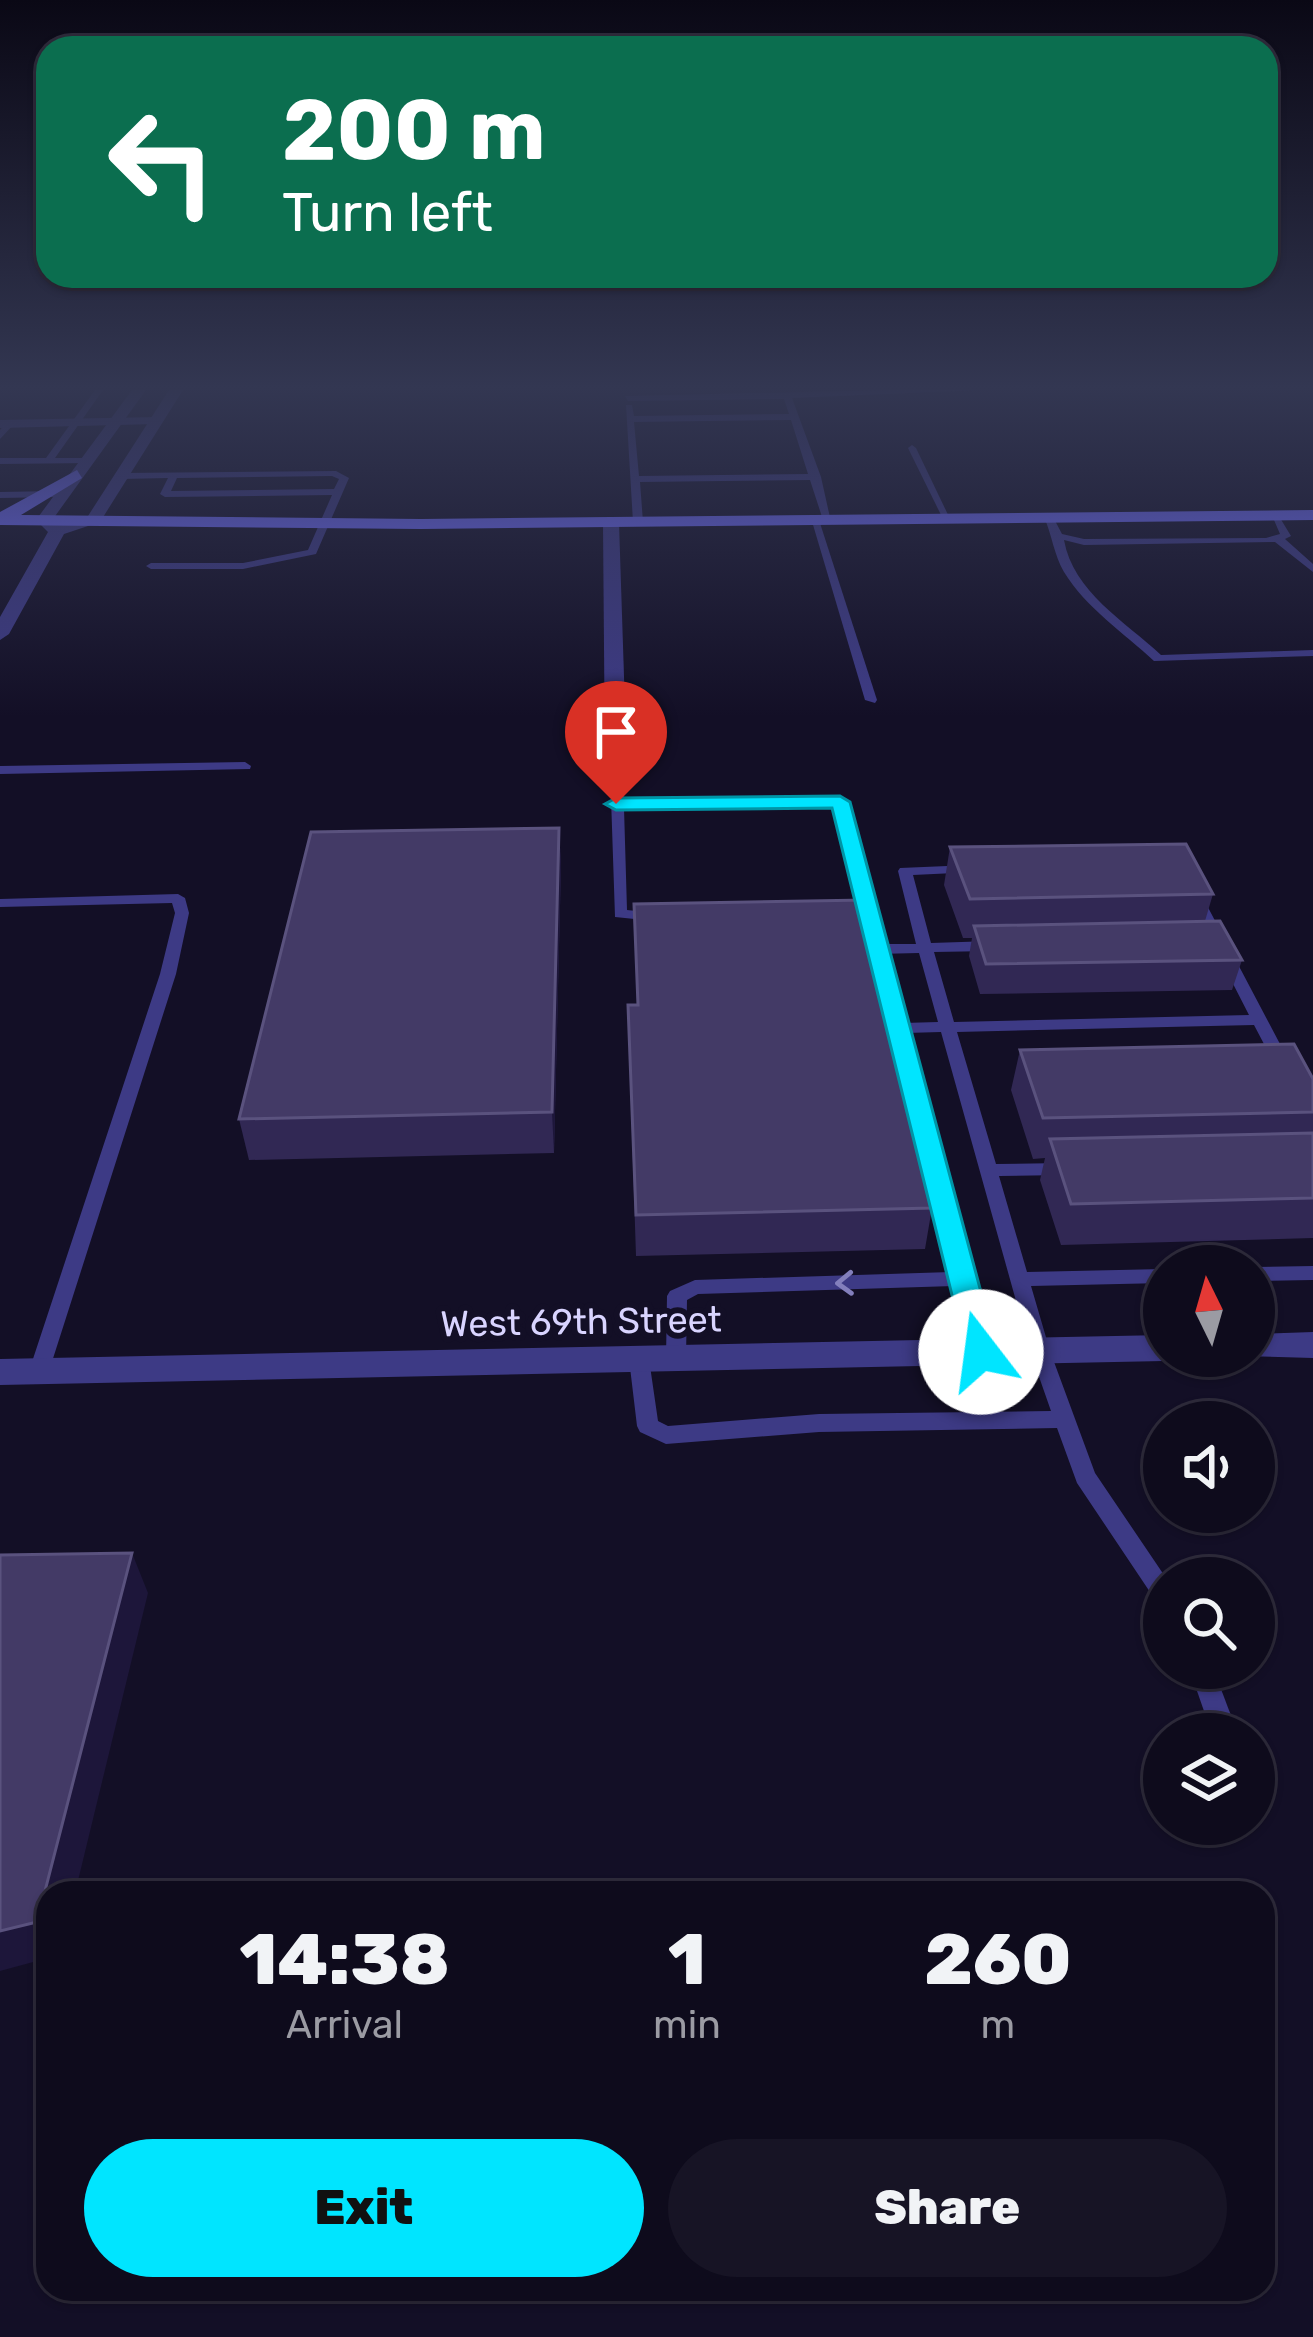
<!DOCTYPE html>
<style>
:root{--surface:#0e0b1c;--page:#171425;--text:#f1f3f6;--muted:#9b9ba3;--line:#2e2b3b;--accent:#00e5ff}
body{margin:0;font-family:Rubik,sans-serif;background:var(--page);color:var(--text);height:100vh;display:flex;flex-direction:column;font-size:45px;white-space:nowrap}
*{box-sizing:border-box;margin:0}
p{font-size:39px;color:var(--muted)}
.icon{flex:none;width:66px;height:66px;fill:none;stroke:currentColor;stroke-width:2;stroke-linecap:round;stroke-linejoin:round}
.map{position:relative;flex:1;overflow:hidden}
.panel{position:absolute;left:36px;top:1881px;width:1239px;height:420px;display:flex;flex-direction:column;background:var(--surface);border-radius:36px;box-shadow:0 3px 9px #0004,0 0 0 3px var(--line)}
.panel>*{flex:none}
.hud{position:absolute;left:36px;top:36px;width:1242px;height:252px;border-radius:36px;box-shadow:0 3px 9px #0004,0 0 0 3px var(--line);background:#0b6e4f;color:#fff;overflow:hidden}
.needle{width:78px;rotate:355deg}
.buttons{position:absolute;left:1143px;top:1245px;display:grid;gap:24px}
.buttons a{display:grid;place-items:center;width:132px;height:132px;border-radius:50%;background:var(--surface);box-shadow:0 3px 9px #0004,0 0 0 3px var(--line);font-size:60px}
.pin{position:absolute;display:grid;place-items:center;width:102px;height:102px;color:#fff;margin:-123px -51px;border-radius:50% 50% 50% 0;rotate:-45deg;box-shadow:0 0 12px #0007}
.pin .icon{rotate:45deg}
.me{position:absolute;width:132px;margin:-66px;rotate:345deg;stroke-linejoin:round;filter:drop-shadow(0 0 9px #0008)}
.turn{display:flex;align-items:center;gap:42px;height:252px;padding:0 48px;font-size:54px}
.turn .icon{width:156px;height:156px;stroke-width:2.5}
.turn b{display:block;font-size:84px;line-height:102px}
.eta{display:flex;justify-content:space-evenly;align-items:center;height:204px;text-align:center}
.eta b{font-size:72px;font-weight:800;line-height:84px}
.action{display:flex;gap:24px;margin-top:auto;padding:24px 48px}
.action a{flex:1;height:138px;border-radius:72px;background:var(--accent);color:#111;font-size:48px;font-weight:800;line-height:138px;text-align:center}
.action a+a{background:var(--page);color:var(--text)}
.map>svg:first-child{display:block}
</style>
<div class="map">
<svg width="1313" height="2337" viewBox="0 0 1313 2337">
<rect width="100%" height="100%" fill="#130f26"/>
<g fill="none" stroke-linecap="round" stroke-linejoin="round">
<g fill="#3d3a85" fill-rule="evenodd">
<path d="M 95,390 L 103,390 L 55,458 L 87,458 L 90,463 L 0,464 L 0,458 L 46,458 Z"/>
<path d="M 889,390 L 980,390 L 792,398 L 821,477 L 831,522 L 823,520 L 810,480 L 640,482 L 643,522 L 638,525 L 633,522 L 626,405 L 632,405 L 634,416 L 789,414 L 784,399 L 628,401 L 625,396 ZM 791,420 L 808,474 L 639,476 L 634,422 Z"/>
<path d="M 7,422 L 14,424 L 0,439 L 0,430 Z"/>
<path d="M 912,445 L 916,448 L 951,521 L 943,519 L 908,448 Z"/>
<path d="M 336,471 L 349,478 L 316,554 L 243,569 L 151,569 L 146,566 L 151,563 L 243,563 L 308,550 L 332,495 L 165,497 L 160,494 L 168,478 L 121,479 L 116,476 L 121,473 ZM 332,476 L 339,479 L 334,489 L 171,491 L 177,478 Z"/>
<path d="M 0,492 L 55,491 L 60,494 L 55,497 L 0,498 Z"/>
<path d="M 1271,513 L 1277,513 L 1291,536 L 1285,539 L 1313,564 L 1313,572 L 1275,542 L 1084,545 L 1064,540 C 1073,592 1126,622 1161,655 L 1313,650 L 1313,656 L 1154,661 C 1124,633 1086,608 1064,572 C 1054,555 1052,535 1044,517 L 1052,515 L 1062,534 L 1084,539 L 1266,538 L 1280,534 Z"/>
<path d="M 811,518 L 819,520 L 877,700 L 875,703 L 865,700 Z"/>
<path d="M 245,762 L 251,766 L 250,769 L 0,774 L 0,766 Z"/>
<path d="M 616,764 L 622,768 L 624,800 L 842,797 L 874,912 C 869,919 854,919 849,912 L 858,908 L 831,804 L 624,808 L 627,910 L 654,913 L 661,917 L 654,921 L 615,917 L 610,768 Z"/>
<path d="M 971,865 L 976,866 L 976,872 L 913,875 L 931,943 L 992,941 L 1000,946 L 992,951 L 934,952 L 954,1022 L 1249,1015 L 1188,896 L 1195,892 L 1202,896 L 1290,1063 L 1288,1067 L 1276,1067 L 1254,1025 L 957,1032 L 996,1164 L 1064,1163 L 1073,1169 L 1064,1175 L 999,1176 L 1027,1272 L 1164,1269 L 1164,1283 L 1031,1286 L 1050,1351 L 1095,1473 L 1166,1578 L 1164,1578 L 1164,1604 L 1156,1601 L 1077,1483 L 1057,1428 L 819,1432 L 666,1444 L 640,1432 L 637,1426 L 629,1359 L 632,1353 L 639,1351 L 646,1353 L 649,1359 L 658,1421 L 668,1426 L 819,1414 L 1051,1411 L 1030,1351 L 941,1032 L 906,1033 L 991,1352 L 988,1358 L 981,1360 L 974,1358 L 971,1352 L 954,1286 L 698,1294 L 687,1300 L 686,1358 L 683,1364 L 676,1366 L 669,1364 L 666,1358 L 667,1296 L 670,1291 L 695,1280 L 951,1272 L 878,987 L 880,984 L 892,984 L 903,1023 L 938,1022 L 919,953 L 877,954 L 869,949 L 877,944 L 916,944 L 898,871 L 900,868 Z"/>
<path d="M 178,894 L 185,898 L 189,913 L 176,974 L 49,1371 L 46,1377 L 39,1379 L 32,1377 L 29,1371 L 160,974 L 175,913 L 172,903 L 0,907 L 0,899 Z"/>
<path d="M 1313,1266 L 1313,1280 L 1254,1281 L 1254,1267 Z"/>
<path d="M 1189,1668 L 1213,1668 L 1238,1734 L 1212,1734 Z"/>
</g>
<g fill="#3d3a85" fill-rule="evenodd">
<path d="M 160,417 L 155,424 L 0,428 L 0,420 Z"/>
<path d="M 611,518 L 619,523 L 627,768 L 616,774 L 605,768 L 603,523 Z"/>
<path d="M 1313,1332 L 1313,1358 L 1242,1356 L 1254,1356 L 1254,1334 Z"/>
<path d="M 1164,1335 L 1164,1356 L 1177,1356 L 1164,1361 L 0,1385 L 0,1359 Z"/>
</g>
<path fill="#3d3a85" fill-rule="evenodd" d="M 132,390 L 146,390 L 53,519 L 60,525 L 88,516 L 169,390 L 183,390 L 100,522 L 64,534 L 9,634 L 0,640 L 0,617 L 48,532 L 36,520 Z"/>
<path fill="#6f6bff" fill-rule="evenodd" d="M 77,470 L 82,478 L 21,515 L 421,519 L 1313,510 L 1313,520 L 421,529 L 0,525 L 0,512 Z"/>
</g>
<g fill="#312854">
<path d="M 559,828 L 561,866 L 554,1153 L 249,1160 L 239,1119 Z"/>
<path d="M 950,847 L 1213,894 L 1205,921 L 1242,960 L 1232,990 L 980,994 L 969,956 L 972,938 L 963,938 L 944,885 Z"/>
<path d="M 634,904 L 893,1001 L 890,1028 L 932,1208 L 925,1249 L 636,1256 L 629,1045 L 637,1005 Z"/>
<path d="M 1020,1050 L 1313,1079 L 1313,1238 L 1061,1245 L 1040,1180 L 1045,1158 L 1033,1159 L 1011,1090 Z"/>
</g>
<g fill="#1d163a">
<path d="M 559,828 L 561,866 L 554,1153 L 552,1112 Z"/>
<path d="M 132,1553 L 148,1593 L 75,1893 L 48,1893 L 48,1958 L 0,1971 L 0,1931 Z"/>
</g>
<g fill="#433a66" stroke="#5a527e" stroke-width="3">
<path d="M 559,828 L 552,1112 L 239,1119 L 311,832 Z"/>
<path d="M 1186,844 L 1213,894 L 970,899 L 950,847 Z"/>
<path d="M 866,900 L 893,1001 L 883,1001 L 932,1208 L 636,1215 L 628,1005 L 638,1005 L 634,904 Z"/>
<path d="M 1220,921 L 1242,960 L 986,964 L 974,926 Z"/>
<path d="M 1294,1044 L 1313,1079 L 1313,1112 L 1043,1118 L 1020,1050 Z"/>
<path d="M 1313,1133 L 1313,1198 L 1071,1204 L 1050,1139 Z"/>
<path d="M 132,1553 L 37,1922 L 0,1931 L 0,1555 Z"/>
</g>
<defs><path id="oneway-chevron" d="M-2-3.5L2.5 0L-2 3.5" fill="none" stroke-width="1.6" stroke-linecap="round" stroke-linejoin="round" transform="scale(3)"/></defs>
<use stroke="#837fbc" href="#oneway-chevron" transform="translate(845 1283) rotate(178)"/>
<linearGradient id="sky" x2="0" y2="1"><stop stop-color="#0a0815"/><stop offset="0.54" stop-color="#333752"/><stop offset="1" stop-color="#333752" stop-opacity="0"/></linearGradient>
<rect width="1313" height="717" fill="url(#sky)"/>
<path fill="#00e5ff" stroke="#0095a6" stroke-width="3" d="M 840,796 L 850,802 L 997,1352 L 981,1364 L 966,1352 L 832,808 L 616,810 L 605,804 L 616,798 Z"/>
<g text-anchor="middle" stroke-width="12" stroke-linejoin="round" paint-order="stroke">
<g font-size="36" fill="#d9d4ff" stroke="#130f26">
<text transform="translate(581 1321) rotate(-1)" y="13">West 69th Street</text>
</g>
</g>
</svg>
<div class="buttons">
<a><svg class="needle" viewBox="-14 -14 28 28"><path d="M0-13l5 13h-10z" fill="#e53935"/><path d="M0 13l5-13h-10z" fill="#9b9ba3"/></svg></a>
<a><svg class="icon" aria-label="sound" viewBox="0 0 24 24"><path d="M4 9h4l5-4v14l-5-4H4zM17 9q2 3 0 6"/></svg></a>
<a><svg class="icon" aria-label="search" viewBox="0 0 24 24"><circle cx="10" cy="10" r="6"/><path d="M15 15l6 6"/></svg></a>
<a><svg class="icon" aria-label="layers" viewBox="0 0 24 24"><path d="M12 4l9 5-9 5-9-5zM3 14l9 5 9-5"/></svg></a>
</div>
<div class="pin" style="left:616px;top:804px;background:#d93025"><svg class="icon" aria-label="arrive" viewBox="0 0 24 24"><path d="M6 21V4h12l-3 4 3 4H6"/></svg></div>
<svg class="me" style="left:981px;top:1352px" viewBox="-20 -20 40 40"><circle r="19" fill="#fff"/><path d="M0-13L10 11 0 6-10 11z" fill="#00e5ff"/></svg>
<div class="hud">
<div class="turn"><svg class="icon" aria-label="left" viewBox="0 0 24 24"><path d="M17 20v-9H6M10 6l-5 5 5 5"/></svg><div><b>200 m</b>Turn left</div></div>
</div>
<section class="panel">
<div class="eta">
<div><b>14:38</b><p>Arrival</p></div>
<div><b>1</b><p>min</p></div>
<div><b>260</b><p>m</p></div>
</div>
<div class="action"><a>Exit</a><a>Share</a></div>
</section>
</div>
